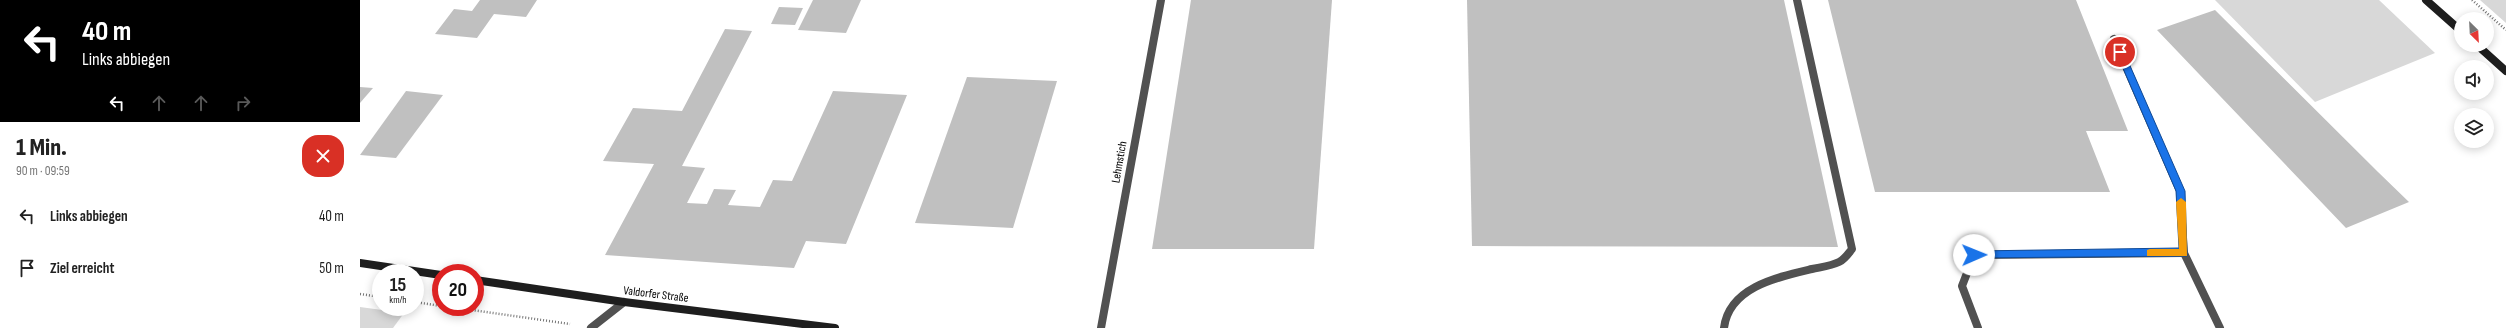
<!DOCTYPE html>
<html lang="de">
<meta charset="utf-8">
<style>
:root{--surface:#fff;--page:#f6f6f6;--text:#222;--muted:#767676}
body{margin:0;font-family:"Sofia Sans Condensed",sans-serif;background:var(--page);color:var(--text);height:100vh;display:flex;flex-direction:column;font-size:15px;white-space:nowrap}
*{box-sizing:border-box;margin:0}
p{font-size:13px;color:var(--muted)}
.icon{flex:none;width:22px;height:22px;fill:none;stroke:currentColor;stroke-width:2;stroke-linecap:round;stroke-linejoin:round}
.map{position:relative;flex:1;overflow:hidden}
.panel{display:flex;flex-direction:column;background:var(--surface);width:360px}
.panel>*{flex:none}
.hud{background:#000;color:#fff;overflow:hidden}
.needle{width:26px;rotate:156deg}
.controls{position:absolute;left:2094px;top:12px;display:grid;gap:8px}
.controls a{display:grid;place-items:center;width:40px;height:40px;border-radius:50%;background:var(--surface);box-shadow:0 2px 10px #0003;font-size:20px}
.speed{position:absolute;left:12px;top:264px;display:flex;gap:8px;font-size:20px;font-weight:700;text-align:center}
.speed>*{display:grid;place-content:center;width:52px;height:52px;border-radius:50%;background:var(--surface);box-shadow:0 2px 10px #0003;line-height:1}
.speed small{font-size:10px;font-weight:400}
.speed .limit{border:6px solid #d22;background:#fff;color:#111}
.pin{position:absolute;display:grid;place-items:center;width:34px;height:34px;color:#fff;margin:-17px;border:2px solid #fff;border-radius:50%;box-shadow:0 1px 4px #0007}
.me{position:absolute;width:44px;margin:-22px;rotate:89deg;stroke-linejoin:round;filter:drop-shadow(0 0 3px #0008)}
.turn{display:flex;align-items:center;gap:14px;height:84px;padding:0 16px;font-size:18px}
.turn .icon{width:52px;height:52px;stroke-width:2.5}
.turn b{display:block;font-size:28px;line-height:34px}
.lanes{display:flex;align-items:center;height:38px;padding:0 16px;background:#0003;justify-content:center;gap:20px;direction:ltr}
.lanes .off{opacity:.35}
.round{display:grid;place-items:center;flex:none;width:42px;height:42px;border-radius:16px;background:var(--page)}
.head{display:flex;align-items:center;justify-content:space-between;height:68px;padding:0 16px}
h1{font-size:24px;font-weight:800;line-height:30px}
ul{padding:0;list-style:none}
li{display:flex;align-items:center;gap:12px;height:52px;padding:0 16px}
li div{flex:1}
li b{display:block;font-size:15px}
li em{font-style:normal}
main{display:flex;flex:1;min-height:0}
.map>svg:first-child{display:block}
</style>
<main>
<section class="panel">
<div class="hud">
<div class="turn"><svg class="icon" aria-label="left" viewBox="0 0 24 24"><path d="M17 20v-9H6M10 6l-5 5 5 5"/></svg><div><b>40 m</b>Links abbiegen</div></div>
<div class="lanes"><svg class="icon" aria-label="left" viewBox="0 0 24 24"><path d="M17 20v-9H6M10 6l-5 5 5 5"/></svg><svg class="icon off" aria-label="ahead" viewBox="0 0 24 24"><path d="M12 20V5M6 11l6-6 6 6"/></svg><svg class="icon off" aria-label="ahead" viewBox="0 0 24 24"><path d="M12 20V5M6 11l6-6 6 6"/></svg><svg class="icon off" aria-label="right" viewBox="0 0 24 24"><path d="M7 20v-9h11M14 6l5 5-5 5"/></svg></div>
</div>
<div class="head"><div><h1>1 Min.</h1><p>90 m · 09:59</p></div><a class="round" style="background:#d93025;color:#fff"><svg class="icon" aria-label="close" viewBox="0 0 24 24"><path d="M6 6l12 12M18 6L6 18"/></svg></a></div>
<ul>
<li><svg class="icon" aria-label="left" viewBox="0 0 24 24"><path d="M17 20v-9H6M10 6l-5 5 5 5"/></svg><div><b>Links abbiegen</b></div><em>40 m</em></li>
<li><svg class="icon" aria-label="arrive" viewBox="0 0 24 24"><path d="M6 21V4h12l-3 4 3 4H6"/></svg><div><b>Ziel erreicht</b></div><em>50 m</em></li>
</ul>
</section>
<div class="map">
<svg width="2146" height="328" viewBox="0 0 2146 328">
<rect width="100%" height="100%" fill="#fff"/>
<g fill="#d8d8d8">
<path d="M 1855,0 L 2019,0 L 2075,53 L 1955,102 Z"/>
<path d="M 2120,0 L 2146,0 L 2146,23 Z"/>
<path d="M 0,307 L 44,313 L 33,328 L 0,328 Z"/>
</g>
<g fill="#c0c0c0">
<path d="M 120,0 L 177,0 L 166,17 L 134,14 L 117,38 L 75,34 L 94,9 L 112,11 Z"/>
<path d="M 453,0 L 501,0 L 486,33 L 438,30 Z"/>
<path d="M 831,0 L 972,0 L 954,249 L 792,249 Z"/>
<path d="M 1107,0 L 1424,0 L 1478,247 L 1112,246 Z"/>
<path d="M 1468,0 L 1716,0 L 1768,131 L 1726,131 L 1750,192 L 1515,192 Z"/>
<path d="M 419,7 L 443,8 L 435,25 L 411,24 Z"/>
<path d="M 1855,10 L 2018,172 L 2049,202 L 1986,228 L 1797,30 Z"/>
<path d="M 365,29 L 392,31 L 322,166 L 345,168 L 327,203 L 347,204 L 354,189 L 376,190 L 368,205 L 400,207 L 413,180 L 432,181 L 473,91 L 547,95 L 486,244 L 446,241 L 434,268 L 245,255 L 294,164 L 243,161 L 273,108 L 322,111 Z"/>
<path d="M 607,77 L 697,81 L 653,228 L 555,223 Z"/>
<path d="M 0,87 L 13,88 L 0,103 Z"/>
<path d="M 46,91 L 83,95 L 36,158 L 0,155 Z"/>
</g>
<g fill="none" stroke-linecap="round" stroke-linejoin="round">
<g stroke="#737373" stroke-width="2.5" stroke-dasharray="1 2" stroke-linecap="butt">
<path d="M 2112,0 L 2146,30"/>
<path d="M 0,294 L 21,297"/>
<path d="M 55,302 L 81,306"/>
<path d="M 91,307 L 210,324"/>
</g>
<g stroke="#515151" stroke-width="8">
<path d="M 1754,39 L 1820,191 L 1824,253 L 1860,328"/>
<path d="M 231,328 L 264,302"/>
<path d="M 1364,328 C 1369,287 1418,277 1452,269 C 1461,267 1471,266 1479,262 C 1485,259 1488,254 1492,249 L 1437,0"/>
<path d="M 1618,328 L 1602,286 L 1614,255 L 1824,253"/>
</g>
<path stroke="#515151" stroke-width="8" d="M 741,328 L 801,0"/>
<g stroke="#1e1e1e" stroke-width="8">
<path d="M 2066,0 L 2101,31"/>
<path d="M 2117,45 L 2146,71"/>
<path d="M 0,263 L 81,275"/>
<path d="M 115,280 L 264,302 L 475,328"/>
</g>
</g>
<path fill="#1a73e8" stroke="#114b97" d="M 1760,49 L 1764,52 L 1825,191 L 1827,256 L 1611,258 L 1610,255 L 1614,251 L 1819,248 L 1816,191 L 1756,52 Z"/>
<path fill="#f59e0b" d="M 1821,198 L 1826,202 L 1827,256 L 1787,256 L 1787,250 L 1790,249 L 1819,249 L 1816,202 Z"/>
<g text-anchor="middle" stroke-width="4" stroke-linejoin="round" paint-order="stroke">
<g font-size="12" fill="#000" stroke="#fff">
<text transform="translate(759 162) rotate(-80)" y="4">Lehmstich</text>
<text transform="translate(296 294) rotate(7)" y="4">Valdorfer Straße</text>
</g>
</g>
</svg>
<div class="controls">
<a><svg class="needle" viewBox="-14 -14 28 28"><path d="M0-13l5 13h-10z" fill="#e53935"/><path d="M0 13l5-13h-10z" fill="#767676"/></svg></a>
<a><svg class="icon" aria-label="sound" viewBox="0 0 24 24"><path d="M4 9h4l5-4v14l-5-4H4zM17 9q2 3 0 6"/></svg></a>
<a><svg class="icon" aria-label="layers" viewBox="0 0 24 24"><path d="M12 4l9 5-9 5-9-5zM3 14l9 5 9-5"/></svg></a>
</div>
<div class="speed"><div>15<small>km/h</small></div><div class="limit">20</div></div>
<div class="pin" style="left:1760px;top:52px;background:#d93025"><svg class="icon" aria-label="arrive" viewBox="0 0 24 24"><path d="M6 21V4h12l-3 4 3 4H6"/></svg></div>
<svg class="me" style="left:1614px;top:255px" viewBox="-20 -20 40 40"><circle r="19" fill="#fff"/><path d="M0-13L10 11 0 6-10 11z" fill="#1a73e8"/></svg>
</div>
</main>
